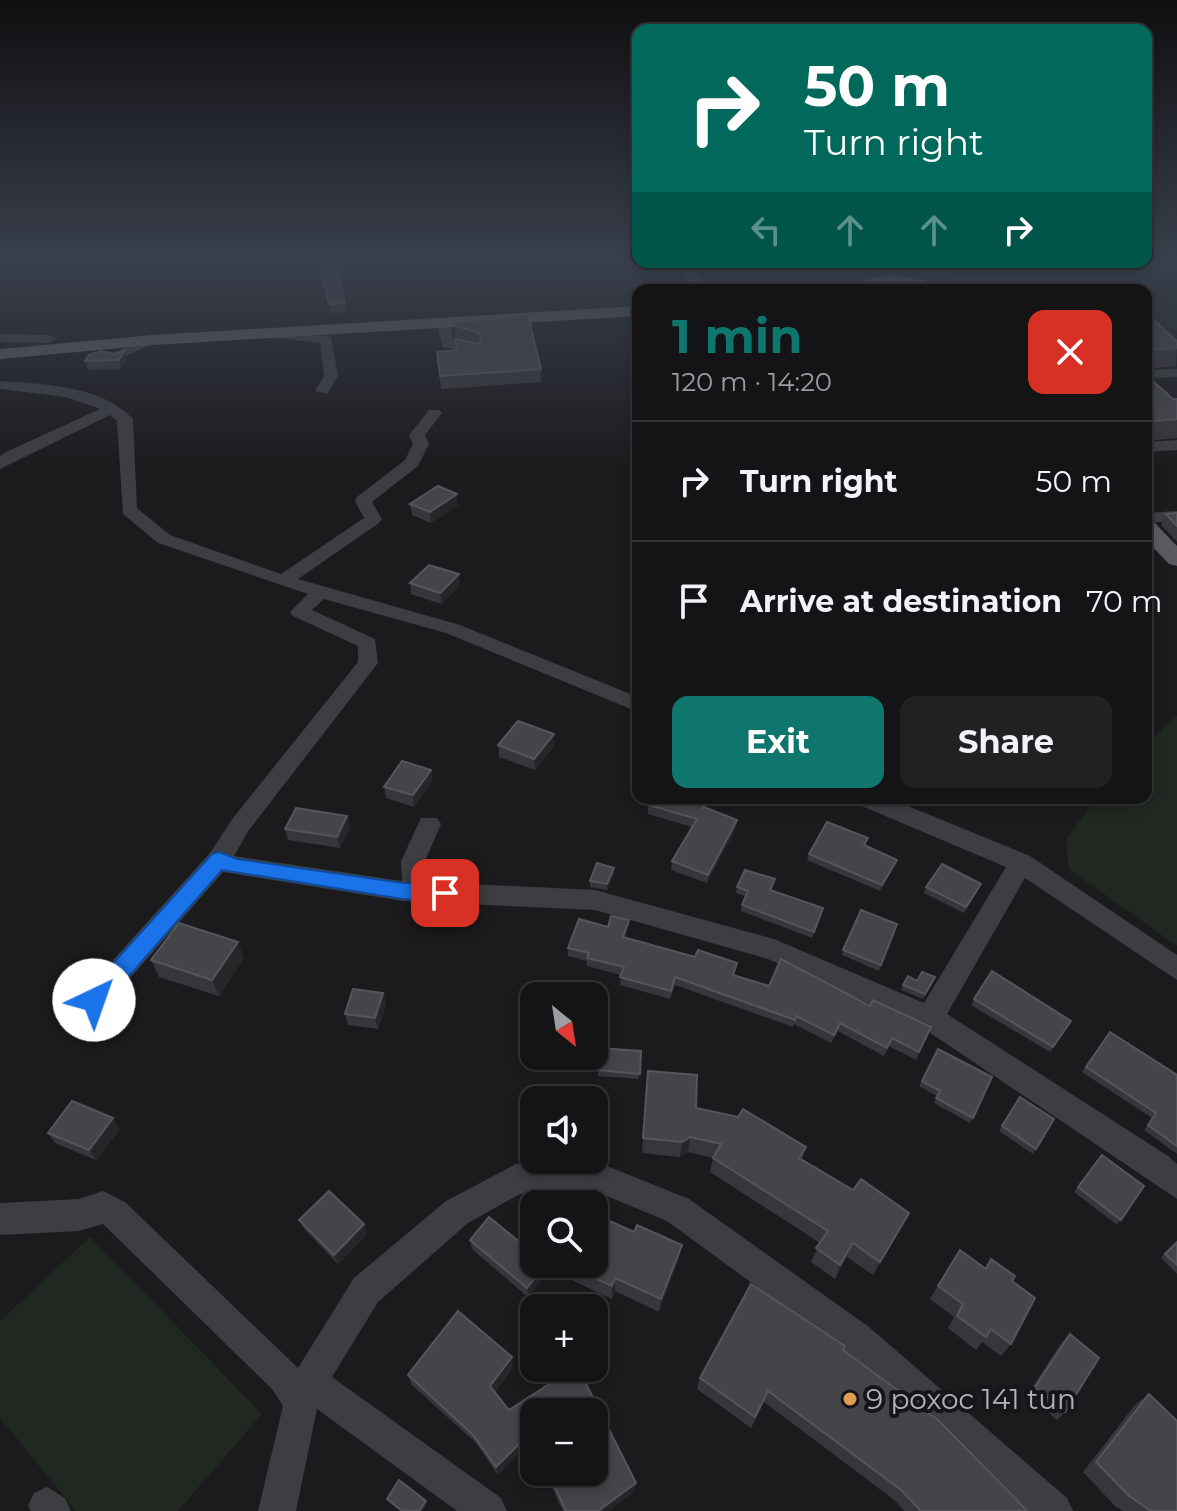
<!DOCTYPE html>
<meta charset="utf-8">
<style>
:root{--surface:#141416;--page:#212123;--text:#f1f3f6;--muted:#9d9ea1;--line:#333335;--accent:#0f766e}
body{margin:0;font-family:Montserrat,sans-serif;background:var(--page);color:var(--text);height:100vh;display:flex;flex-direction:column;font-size:30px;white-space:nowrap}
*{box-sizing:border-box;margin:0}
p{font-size:26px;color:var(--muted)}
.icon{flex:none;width:44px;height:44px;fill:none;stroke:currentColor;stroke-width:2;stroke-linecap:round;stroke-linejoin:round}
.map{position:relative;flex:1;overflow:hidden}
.panel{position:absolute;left:632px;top:284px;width:520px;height:520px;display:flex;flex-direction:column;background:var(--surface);border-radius:16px;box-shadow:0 4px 12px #0003,0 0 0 2px var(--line)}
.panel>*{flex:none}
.hud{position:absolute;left:632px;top:24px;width:520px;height:244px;border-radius:16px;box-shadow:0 4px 12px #0003,0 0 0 2px var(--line);background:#00695c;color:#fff;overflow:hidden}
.needle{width:52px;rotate:150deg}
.buttons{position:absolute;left:520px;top:982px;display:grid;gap:16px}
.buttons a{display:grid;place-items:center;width:88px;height:88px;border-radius:16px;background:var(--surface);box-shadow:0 4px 12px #0003,0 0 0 2px var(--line);font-size:40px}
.pin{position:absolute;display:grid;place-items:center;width:68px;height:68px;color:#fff;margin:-34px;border-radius:16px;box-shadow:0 4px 12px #0006}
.me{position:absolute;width:88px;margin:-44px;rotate:42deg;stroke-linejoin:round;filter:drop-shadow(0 0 6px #0008)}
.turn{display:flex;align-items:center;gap:28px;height:168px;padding:0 40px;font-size:36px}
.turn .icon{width:104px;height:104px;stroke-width:2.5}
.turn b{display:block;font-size:56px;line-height:68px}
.lanes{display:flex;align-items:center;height:76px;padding:0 40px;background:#0003;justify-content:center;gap:40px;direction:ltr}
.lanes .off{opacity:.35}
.round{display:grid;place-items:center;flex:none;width:84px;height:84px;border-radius:16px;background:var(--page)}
.headline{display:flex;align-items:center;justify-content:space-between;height:136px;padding:0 40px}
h1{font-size:48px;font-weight:700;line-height:60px;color:var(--accent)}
.button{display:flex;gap:16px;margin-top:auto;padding:16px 40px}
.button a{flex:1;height:92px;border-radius:16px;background:var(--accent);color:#fff;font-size:32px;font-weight:700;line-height:92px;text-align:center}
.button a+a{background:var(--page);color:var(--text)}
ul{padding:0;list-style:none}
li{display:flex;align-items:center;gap:24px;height:120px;padding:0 40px;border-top:2px solid var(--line)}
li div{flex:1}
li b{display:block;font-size:30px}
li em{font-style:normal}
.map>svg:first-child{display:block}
</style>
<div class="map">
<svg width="1177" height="1511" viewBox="0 0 1177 1511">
<rect width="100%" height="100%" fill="#1b1b1d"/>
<g fill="#212721">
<path d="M 1146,258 L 1177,258 L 1177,329 L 1164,329 L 1146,322 L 1146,290 L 960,290 L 933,262 L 1146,262 Z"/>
<path d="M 1177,716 L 1177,946 L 1069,869 L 1066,840 L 1096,798 L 1146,798 L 1146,745 Z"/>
<path d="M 90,1237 L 262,1414 L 178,1511 L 76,1511 L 0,1418 L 0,1321 Z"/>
</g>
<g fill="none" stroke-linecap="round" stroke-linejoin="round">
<g fill="#3c3e41" fill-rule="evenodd">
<path d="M 688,263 L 694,267 L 704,290 L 692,290 L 682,267 Z"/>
<path d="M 444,318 L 451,322 L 453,342 L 479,348 L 479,354 L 442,347 L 437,322 Z"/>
<path d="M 274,330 L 331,337 L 338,376 L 327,394 L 315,391 L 324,376 L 320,343 L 269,337 L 267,334 Z"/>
<path d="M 0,334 L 49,335 L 56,339 L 49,343 L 0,342 Z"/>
<path d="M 148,337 L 160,340 L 117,360 L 105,357 Z"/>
<path d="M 1177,369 L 1177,377 L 1146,378 L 1146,370 Z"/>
<path d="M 0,381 C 43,384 101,385 133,419 L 137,508 L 170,535 L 281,574 L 364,518 L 355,501 L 357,497 L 405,460 L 413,444 L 409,435 L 429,410 L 439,410 L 442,413 L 425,435 L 429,444 L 418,466 L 372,502 L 382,519 L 379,523 L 298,579 L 460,625 L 638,697 L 638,712 L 446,633 L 324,599 L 312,610 L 375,639 L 378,663 L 249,830 L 234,856 L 402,881 L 401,861 L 421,818 L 437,818 L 441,824 L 425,861 L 427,882 L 595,890 L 774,939 L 924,1003 L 1006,867 L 857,804 L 854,798 L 888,798 L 1030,856 L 1177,955 L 1177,980 L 1025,878 L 947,1014 L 1168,1156 L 1177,1164 L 1177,1199 L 920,1026 L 768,959 L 595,910 L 403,901 L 223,872 L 104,1008 L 94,1012 L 84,1008 L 81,1000 L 84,992 L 210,853 L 233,818 L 358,662 L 358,646 L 293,616 L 290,612 L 308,594 L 158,543 L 123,514 L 117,421 L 110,415 L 0,469 L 0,456 L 6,452 L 100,409 L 66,397 L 0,389 Z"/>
<path d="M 1177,440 L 1177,450 L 1146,452 L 1146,442 Z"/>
<path d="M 1177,511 L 1177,521 L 1146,523 L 1146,513 Z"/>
<path d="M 592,1160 L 689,1199 L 869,1327 L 1067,1498 L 1073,1511 L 1026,1511 L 845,1351 L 667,1221 L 590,1189 L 520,1194 L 468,1223 L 378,1302 L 332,1377 L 501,1498 L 507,1511 L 457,1511 L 317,1409 L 296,1511 L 258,1511 L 283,1406 L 272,1389 L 103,1224 L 79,1231 L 0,1235 L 0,1203 L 79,1199 L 103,1191 L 125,1202 L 298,1368 L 354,1278 L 446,1201 L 516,1164 Z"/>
<path d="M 47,1487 L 65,1498 L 71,1511 L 31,1511 L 28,1506 L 34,1493 Z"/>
</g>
<g fill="#595b60" fill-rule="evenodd">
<path d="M 889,274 L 923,280 L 939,290 L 892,284 L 878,290 L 832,290 Z"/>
<path d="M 638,306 L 638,316 L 153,345 L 0,359 L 0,349 L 153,335 Z"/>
<path d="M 1146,520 L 1154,522 L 1177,546 L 1177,566 L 1169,564 L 1146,540 Z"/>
</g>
</g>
<g fill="#37373b">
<path d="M 318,258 L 345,303 L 347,312 L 331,313 Z"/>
<path d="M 1146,313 L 1177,341 L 1176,366 L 1146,369 Z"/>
<path d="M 528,316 L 541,369 L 541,382 L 441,389 L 437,352 L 456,350 L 454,322 Z"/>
<path d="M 114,354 L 126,359 L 121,369 L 88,370 L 85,361 Z"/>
<path d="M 1146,375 L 1173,399 L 1177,399 L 1177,438 L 1146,441 Z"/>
<path d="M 410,504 L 458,505 L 431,523 L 412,515 Z"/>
<path d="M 1177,513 L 1177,542 L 1161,525 L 1166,514 Z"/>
<path d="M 459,574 L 460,585 L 441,604 L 411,594 L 410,583 Z"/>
<path d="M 498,745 L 554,746 L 535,770 L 499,757 Z"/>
<path d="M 431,770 L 432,781 L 414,807 L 386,798 L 384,787 Z"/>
<path d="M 652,798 L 709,798 L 706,808 L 737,820 L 736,828 L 707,883 L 671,870 L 672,861 L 692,827 L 648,814 L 648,805 Z"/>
<path d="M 347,816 L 350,828 L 340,848 L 288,840 L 285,829 Z"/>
<path d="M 865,846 L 895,865 L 880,891 L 807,860 L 809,854 Z"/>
<path d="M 614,873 L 607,890 L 590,887 L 590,881 Z"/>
<path d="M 774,885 L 771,890 L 821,913 L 812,938 L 741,911 L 745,896 L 736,893 L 737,887 Z"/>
<path d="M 926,887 L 979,889 L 964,913 L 924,893 Z"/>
<path d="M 629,920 L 628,928 L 625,938 L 695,957 L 737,963 L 734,975 L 769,986 L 870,1006 L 931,1027 L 916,1060 L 889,1046 L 884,1056 L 838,1031 L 831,1043 L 794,1024 L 793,1027 L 675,985 L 670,999 L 620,985 L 621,975 L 587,966 L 587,961 L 568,956 L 568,948 L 608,927 Z"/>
<path d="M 897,924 L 879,971 L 842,955 L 843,950 Z"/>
<path d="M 244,958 L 219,996 L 159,977 L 151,960 Z"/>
<path d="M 917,981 L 933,983 L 923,999 L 901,990 L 903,985 Z"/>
<path d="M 383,993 L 386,1004 L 378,1029 L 348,1025 L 345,1014 Z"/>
<path d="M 974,999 L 1071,1021 L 1050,1052 L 971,1005 Z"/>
<path d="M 1110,1032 L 1177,1075 L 1177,1154 L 1144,1130 L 1152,1118 L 1082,1072 Z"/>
<path d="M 938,1049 L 992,1077 L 970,1123 L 934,1103 L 937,1096 L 919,1086 Z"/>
<path d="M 641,1051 L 639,1079 L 598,1076 L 598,1070 Z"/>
<path d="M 648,1071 L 696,1108 L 806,1147 L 802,1159 L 853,1190 L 909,1213 L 873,1275 L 847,1257 L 835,1279 L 811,1262 L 820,1243 L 710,1172 L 713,1158 L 688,1152 L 680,1157 L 642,1153 Z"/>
<path d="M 1020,1097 L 1054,1119 L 1033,1154 L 999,1131 Z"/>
<path d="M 594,1113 L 605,1113 L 606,1150 L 594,1150 Z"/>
<path d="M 120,1129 L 96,1160 L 55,1143 L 48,1133 Z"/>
<path d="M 1102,1155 L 1121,1220 L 1117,1225 L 1074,1192 Z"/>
<path d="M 299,1220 L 367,1234 L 338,1264 L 304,1229 Z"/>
<path d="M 470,1240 L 546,1264 L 547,1273 L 528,1297 L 472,1249 Z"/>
<path d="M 1177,1242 L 1177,1274 L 1161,1258 Z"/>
<path d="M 960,1250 L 985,1268 L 991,1259 L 1012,1281 L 1011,1344 L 1001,1356 L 982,1342 L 976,1350 L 948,1328 L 954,1317 L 930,1299 Z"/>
<path d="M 679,1258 L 659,1312 L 615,1291 L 612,1299 L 561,1275 L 560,1264 L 594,1264 Z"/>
<path d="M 1070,1334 L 1065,1412 L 1057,1420 L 1028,1394 L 1062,1342 Z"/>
<path d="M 843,1350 L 1027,1511 L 905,1511 L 893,1499 L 764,1402 L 751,1428 L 697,1389 L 700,1378 Z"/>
<path d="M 513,1367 L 495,1392 L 509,1410 L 574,1368 L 635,1491 L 608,1511 L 563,1511 L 550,1483 L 549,1475 L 594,1472 L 534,1412 L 498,1475 L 476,1443 L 411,1384 L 408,1375 Z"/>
<path d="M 1149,1394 L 1177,1511 L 1123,1511 L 1115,1506 L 1083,1472 L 1135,1405 Z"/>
</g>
<g fill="#262629">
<path d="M 124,351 L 126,359 L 121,369 L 119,360 Z"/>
<path d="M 457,494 L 458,505 L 431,523 L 430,512 Z"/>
<path d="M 459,574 L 460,585 L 441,604 L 440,593 Z"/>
<path d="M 554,734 L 554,746 L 535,770 L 534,759 Z"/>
<path d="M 431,770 L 432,781 L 414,807 L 413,795 Z"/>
<path d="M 347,816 L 350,828 L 340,848 L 337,837 Z"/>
<path d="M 737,820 L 736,828 L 707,883 L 708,875 Z"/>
<path d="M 897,860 L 895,865 L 880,891 L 882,885 Z"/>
<path d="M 614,868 L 614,873 L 607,890 L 607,884 Z"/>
<path d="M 629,920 L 628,928 L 623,946 L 623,937 Z"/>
<path d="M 238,942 L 244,958 L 219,996 L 212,980 Z"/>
<path d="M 383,993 L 386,1004 L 378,1029 L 375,1018 Z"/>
<path d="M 113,1118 L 120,1129 L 96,1160 L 89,1150 Z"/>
<path d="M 690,1137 L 688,1152 L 680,1157 L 682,1142 Z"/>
<path d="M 909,1213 L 902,1227 L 873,1275 L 880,1262 Z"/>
<path d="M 364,1224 L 367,1234 L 338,1264 L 334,1255 Z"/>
<path d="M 853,1243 L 847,1257 L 835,1279 L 840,1265 Z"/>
<path d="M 682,1245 L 679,1258 L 659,1312 L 661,1299 Z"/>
<path d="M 546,1264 L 547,1273 L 528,1297 L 527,1288 Z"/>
<path d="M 615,1278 L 615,1291 L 612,1299 L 612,1286 Z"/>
<path d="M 512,1357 L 513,1367 L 492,1395 L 490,1386 Z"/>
<path d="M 534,1429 L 534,1439 L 498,1475 L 496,1467 Z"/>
<path d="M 636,1483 L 635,1491 L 608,1511 L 598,1511 Z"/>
<path d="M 426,1501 L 427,1504 L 423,1511 L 419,1511 Z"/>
</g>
<g fill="#444548" stroke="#55565a" stroke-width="2">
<path d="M 318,258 L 334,258 L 345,303 L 329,304 Z"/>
<path d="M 1146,313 L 1177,341 L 1177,348 L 1146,350 Z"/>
<path d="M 528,316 L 541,369 L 440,376 L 437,352 L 457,350 L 455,339 L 477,344 L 481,341 L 480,333 L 455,326 L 454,322 Z"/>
<path d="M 101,351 L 114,354 L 124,351 L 119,360 L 85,361 L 89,355 Z"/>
<path d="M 1146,375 L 1173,399 L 1177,399 L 1177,419 L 1146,422 Z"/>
<path d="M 438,486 L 457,494 L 430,512 L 410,504 Z"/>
<path d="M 1177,513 L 1177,526 L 1166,514 Z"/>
<path d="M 429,565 L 459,574 L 440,593 L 410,583 Z"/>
<path d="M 518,721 L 554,734 L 534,759 L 498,745 Z"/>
<path d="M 402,761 L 431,770 L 413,795 L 384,787 Z"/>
<path d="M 652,798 L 707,798 L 702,810 L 704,807 L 737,820 L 708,875 L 672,861 L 697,819 L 648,805 Z"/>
<path d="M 296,808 L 347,816 L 337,837 L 285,829 Z"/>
<path d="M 827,822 L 868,838 L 864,845 L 897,860 L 882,885 L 809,854 Z"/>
<path d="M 597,863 L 614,868 L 607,884 L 590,881 Z"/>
<path d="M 942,864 L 981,884 L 966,907 L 926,887 Z"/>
<path d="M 745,870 L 775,879 L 770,890 L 823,908 L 814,932 L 742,905 L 748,891 L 737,887 Z"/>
<path d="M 861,910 L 897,924 L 881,965 L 843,950 Z"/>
<path d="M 611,916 L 629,920 L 623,937 L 695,957 L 698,950 L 737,963 L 733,975 L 769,986 L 781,959 L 870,1006 L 873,1000 L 931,1027 L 919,1052 L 892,1038 L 887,1048 L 840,1023 L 834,1035 L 796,1016 L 795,1020 L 675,977 L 671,991 L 620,977 L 624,967 L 587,958 L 589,953 L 568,948 L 579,919 L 608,927 Z"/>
<path d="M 179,923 L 238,942 L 212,980 L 151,960 Z"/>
<path d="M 992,971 L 1071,1021 L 1053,1047 L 974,999 Z"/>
<path d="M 922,972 L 935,977 L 925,994 L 903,985 L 908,976 L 917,981 Z"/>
<path d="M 353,989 L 383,993 L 375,1018 L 345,1014 Z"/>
<path d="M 1110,1032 L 1177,1075 L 1177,1146 L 1148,1125 L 1156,1113 L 1086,1067 Z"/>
<path d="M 599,1048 L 641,1051 L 640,1074 L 598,1070 Z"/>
<path d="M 938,1049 L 992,1077 L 973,1118 L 936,1098 L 940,1091 L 922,1081 Z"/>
<path d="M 648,1071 L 697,1075 L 696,1108 L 738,1117 L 743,1109 L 806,1147 L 799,1158 L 853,1190 L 861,1179 L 909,1213 L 880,1262 L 853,1243 L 840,1265 L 816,1248 L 828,1231 L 713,1158 L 721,1144 L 690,1137 L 682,1142 L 643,1138 Z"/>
<path d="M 1020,1097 L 1054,1119 L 1036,1149 L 1002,1126 Z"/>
<path d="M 72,1101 L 113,1118 L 89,1150 L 48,1133 Z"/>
<path d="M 594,1113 L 605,1113 L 606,1145 L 594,1145 Z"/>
<path d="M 1102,1155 L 1144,1186 L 1121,1220 L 1078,1187 Z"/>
<path d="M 329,1191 L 364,1224 L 334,1255 L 299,1220 Z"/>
<path d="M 594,1214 L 634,1232 L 637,1225 L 682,1245 L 661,1299 L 615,1278 L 612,1286 L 564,1264 L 594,1264 Z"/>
<path d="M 489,1217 L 534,1254 L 534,1264 L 546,1264 L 527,1288 L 470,1240 Z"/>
<path d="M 1177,1242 L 1177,1265 L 1165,1254 Z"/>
<path d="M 960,1250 L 986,1269 L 991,1259 L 1015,1276 L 1012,1281 L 1035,1298 L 1011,1344 L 991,1329 L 986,1337 L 957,1316 L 963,1304 L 938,1286 Z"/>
<path d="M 751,1284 L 845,1346 L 843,1350 L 938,1420 L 1013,1496 L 1027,1511 L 921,1511 L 901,1490 L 768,1391 L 755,1417 L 700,1378 Z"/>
<path d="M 458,1311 L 512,1357 L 490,1386 L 509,1410 L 574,1368 L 578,1368 L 636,1483 L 598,1511 L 566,1511 L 549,1475 L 554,1472 L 594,1472 L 594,1412 L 534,1412 L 534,1429 L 496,1467 L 473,1435 L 408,1375 Z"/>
<path d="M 1070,1334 L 1099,1358 L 1065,1412 L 1035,1387 Z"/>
<path d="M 1149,1394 L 1177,1421 L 1177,1511 L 1151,1511 L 1129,1496 L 1096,1462 Z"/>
<path d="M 399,1480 L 426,1501 L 419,1511 L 402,1511 L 387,1499 Z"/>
</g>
<linearGradient id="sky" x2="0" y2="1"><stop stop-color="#0f0f10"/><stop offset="0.55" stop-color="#393f4c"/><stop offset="1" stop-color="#393f4c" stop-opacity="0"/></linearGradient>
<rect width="1177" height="470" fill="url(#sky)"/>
<path fill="#1a73e8" stroke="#114b97" stroke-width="2" d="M 219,852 L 237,859 L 403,883 L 445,885 L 455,893 L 445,901 L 403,899 L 222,870 L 102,1007 L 94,1009 L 86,1007 L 83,1000 L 86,993 L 212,854 Z"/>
<circle fill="#de9e52" stroke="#161618" stroke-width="3" cx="850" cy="1399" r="8"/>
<g text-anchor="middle" stroke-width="8" stroke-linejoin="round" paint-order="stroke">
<g font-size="28" fill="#afb4bb" stroke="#161618" text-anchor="start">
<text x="866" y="1409">9 poxoc 141 tun</text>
</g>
</g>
</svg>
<div class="buttons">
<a><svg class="needle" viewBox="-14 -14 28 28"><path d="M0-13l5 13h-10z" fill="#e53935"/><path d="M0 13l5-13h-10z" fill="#9d9ea1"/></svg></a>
<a><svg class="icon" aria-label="sound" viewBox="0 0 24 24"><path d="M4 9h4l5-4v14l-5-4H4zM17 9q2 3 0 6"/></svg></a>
<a><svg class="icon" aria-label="search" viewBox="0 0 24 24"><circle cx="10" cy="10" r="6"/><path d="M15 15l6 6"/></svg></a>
<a>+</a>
<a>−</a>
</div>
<div class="pin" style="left:445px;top:893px;background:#d93025"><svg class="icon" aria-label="arrive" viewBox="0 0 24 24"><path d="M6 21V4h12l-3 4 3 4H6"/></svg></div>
<svg class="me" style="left:94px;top:1000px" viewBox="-20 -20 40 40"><circle r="19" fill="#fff"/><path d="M0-13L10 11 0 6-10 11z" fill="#1a73e8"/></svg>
<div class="hud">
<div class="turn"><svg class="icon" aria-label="right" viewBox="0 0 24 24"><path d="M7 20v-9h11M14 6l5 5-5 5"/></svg><div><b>50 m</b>Turn right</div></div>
<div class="lanes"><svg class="icon off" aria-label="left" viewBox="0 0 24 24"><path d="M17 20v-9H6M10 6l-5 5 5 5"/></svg><svg class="icon off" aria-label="ahead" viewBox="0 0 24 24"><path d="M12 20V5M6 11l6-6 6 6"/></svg><svg class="icon off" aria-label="ahead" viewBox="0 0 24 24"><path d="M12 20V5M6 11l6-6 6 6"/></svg><svg class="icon" aria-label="right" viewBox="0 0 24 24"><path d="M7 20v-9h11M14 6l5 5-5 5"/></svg></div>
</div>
<section class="panel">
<div class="headline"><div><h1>1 min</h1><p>120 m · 14:20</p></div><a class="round" style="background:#d93025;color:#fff"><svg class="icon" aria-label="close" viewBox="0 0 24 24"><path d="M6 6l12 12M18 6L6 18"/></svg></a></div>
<ul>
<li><svg class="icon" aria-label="right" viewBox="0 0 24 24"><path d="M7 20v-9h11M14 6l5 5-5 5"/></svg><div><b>Turn right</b></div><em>50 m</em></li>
<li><svg class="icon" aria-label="arrive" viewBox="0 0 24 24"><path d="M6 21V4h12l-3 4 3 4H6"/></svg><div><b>Arrive at destination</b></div><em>70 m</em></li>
</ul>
<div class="button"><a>Exit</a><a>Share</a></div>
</section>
</div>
